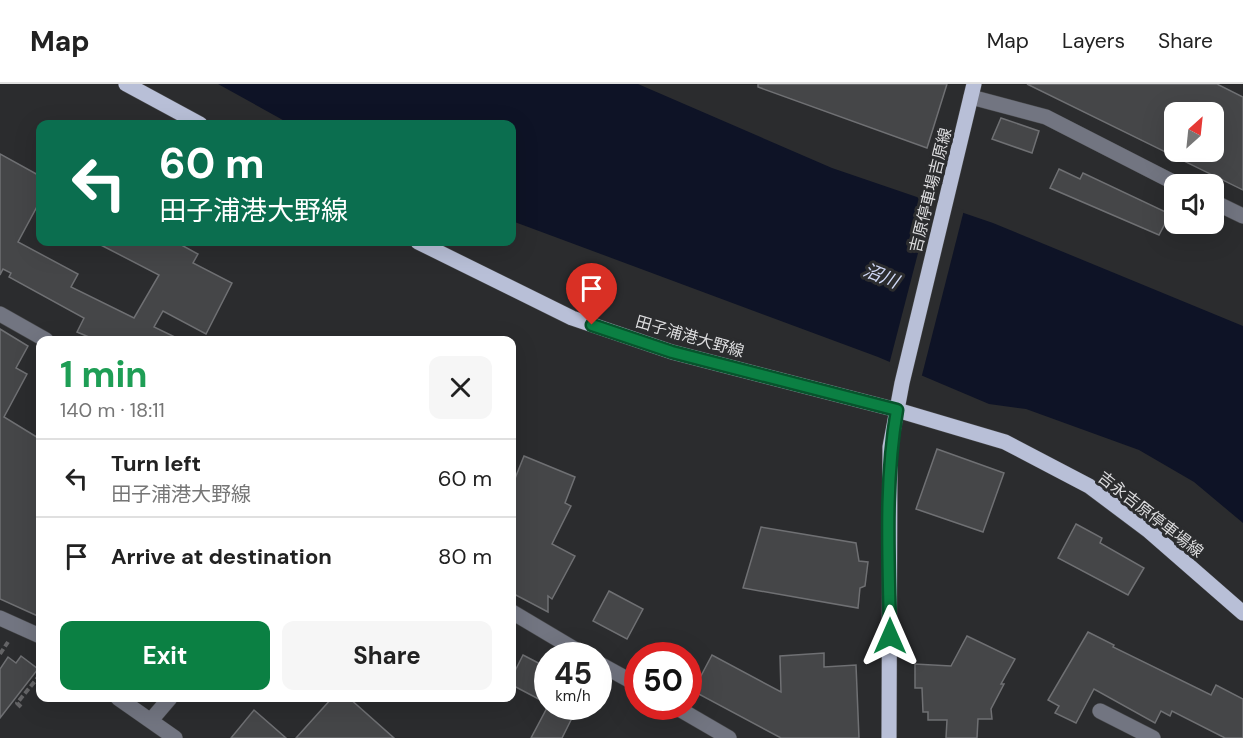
<!DOCTYPE html>
<meta charset="utf-8">
<style>
:root{--surface:#fff;--page:#f6f6f6;--text:#222;--muted:#767676;--line:#e0e0e0;--accent:#0b8043}
body{margin:0;font-family:"DM Sans","Noto Sans JP",sans-serif;background:var(--page);color:var(--text);height:100vh;display:flex;flex-direction:column;font-size:22px;white-space:nowrap}
*{box-sizing:border-box;margin:0}
p{font-size:20px;color:var(--muted)}
.icon{flex:none;width:33px;height:33px;fill:none;stroke:currentColor;stroke-width:2;stroke-linecap:round;stroke-linejoin:round}
.map{position:relative;flex:1;overflow:hidden}
.drawer{position:absolute;left:36px;top:252px;width:480px;height:366px;display:flex;flex-direction:column;background:var(--surface);border-radius:12px;box-shadow:0 6px 24px #0002}
.drawer>*{flex:none}
.banner{position:absolute;left:36px;top:36px;width:480px;height:126px;border-radius:12px;box-shadow:0 6px 24px #0002;background:#0b6e4f;color:#fff;overflow:hidden}
.needle{width:39px;rotate:27deg}
.buttons{position:absolute;left:1164px;top:18px;display:grid;gap:12px}
.buttons a{display:grid;place-items:center;width:60px;height:60px;border-radius:12px;background:var(--surface);box-shadow:0 6px 24px #0002;font-size:30px}
.speed{position:absolute;left:534px;top:558px;display:flex;gap:12px;font-size:30px;font-weight:700;text-align:center}
.speed>*{display:grid;place-content:center;width:78px;height:78px;border-radius:50%;background:var(--surface);box-shadow:0 6px 24px #0002;line-height:1}
.speed small{font-size:15px;font-weight:400}
.speed .limit{border:9px solid #d22;background:#fff;color:#111}
.pin{position:absolute;display:grid;place-items:center;width:51px;height:51px;color:#fff;margin:-62px -26px;border-radius:50% 50% 50% 0;rotate:-45deg;box-shadow:0 0 6px #0007}
.pin .icon{rotate:45deg}
.me{position:absolute;width:66px;margin:-33px;rotate:0deg;stroke-linejoin:round;filter:drop-shadow(0 0 4px #0008)}
.turn{display:flex;align-items:center;gap:21px;height:126px;padding:0 24px;font-size:27px}
.turn .icon{width:78px;height:78px;stroke-width:2.5}
.turn b{display:block;font-size:42px;line-height:51px}
.round{display:grid;place-items:center;flex:none;width:63px;height:63px;border-radius:12px;background:var(--page)}
.summary{display:flex;align-items:center;justify-content:space-between;height:102px;padding:0 24px}
h1{font-size:36px;font-weight:700;line-height:45px;color:#1e9e55}
.primary-button{display:flex;gap:12px;margin-top:auto;padding:12px 24px}
.primary-button a{flex:1;height:69px;border-radius:12px;background:var(--accent);color:#fff;font-size:24px;font-weight:700;line-height:69px;text-align:center}
.primary-button a+a{background:var(--page);color:var(--text)}
ul{padding:0;list-style:none}
li{display:flex;align-items:center;gap:18px;height:78px;padding:0 24px;border-top:2px solid var(--line)}
li div{flex:1}
li b{display:block;font-size:22px}
li em{font-style:normal}
header{display:flex;align-items:center;gap:36px;box-sizing:border-box;height:84px;padding:0 30px;background:var(--surface);border-bottom:2px solid var(--line)}
header strong{font-size:28px}
nav{display:flex;gap:33px;margin-inline-start:auto;font-size:21px}
.map>svg:first-child{display:block}
</style>
<header>
<strong>Map</strong>
<nav><a>Map</a><a>Layers</a><a>Share</a></nav>
</header>
<div class="map">
<svg width="1243" height="654" viewBox="0 0 1243 654">
<rect width="100%" height="100%" fill="#2b2c2e"/>
<path fill="#0e1326" d="M 218,0 L 638,0 L 832,84 L 993,139 L 1243,242 L 1243,439 L 1194,398 L 1139,366 L 1026,325 L 989,320 L 878,273 L 512,137 L 512,40 L 290,40 Z"/>
<path fill="#2b2c2e" d="M 932,115 L 964,126 L 921,295 L 889,281 Z"/>
<g fill="#454648" stroke="#6f7073" stroke-width="1.5" fill-rule="evenodd">
<path d="M 758,0 L 947,0 L 927,64 L 758,3 Z"/>
<path d="M 1027,0 L 1217,0 L 1243,13 L 1243,106 ZM 1174,28 L 1214,28 L 1214,68 L 1174,68 Z"/>
<path d="M 1001,34 L 1039,47 L 1032,69 L 992,55 Z"/>
<path d="M 0,70 L 40,92 L 40,117 L 18,158 L 78,190 L 71,203 L 134,234 L 159,191 L 95,158 L 176,158 L 198,170 L 193,179 L 232,199 L 206,250 L 163,227 L 154,243 L 181,256 L 96,256 L 77,248 L 84,234 L 9,193 L 11,189 L 3,185 L 0,191 Z"/>
<path d="M 1059,85 L 1080,95 L 1083,89 L 1170,130 L 1159,151 L 1050,104 Z"/>
<path d="M 0,245 L 28,262 L 16,284 L 27,290 L 4,333 L 40,355 L 40,533 L 0,515 Z"/>
<path d="M 937,365 L 1004,389 L 983,448 L 916,425 Z"/>
<path d="M 524,372 L 575,393 L 565,419 L 571,422 L 552,460 L 575,472 L 552,515 L 548,512 L 548,528 L 512,509 L 512,402 Z"/>
<path d="M 1076,440 L 1102,454 L 1100,459 L 1144,484 L 1128,511 L 1058,474 Z"/>
<path d="M 761,443 L 856,459 L 859,477 L 868,478 L 865,502 L 860,504 L 858,524 L 743,504 Z"/>
<path d="M 609,507 L 643,525 L 627,555 L 593,537 Z"/>
<path d="M 1088,548 L 1114,561 L 1113,563 L 1211,611 L 1216,601 L 1243,615 L 1243,654 L 1225,654 L 1172,627 L 1170,632 L 1161,627 L 1155,639 L 1094,605 L 1076,639 L 1055,629 L 1059,622 L 1048,616 Z"/>
<path d="M 967,552 L 1015,575 L 1001,600 L 1004,600 L 991,625 L 992,635 L 978,635 L 977,654 L 946,654 L 947,636 L 928,636 L 928,628 L 923,628 L 922,604 L 915,604 L 915,580 L 951,582 Z"/>
<path d="M 824,569 L 824,583 L 856,581 L 859,654 L 781,654 L 693,607 L 712,571 L 781,608 L 780,572 Z"/>
<path d="M 523,571 L 548,584 L 548,620 L 512,601 L 512,593 Z"/>
<path d="M 21,572 L 38,585 L 0,634 L 0,585 L 8,573 L 16,579 Z"/>
<path d="M 332,614 L 349,614 L 394,654 L 296,654 Z"/>
<path d="M 548,622 L 578,622 L 562,654 L 531,654 Z"/>
<path d="M 254,626 L 286,654 L 231,654 Z"/>
</g>
<g fill="none" stroke-linecap="round" stroke-linejoin="round">
<defs>
<g id="minor">
<path d="M 971,13 L 1046,33 L 1177,100"/>
<path d="M 1214,118 L 1243,132"/>
<path d="M 0,230 L 46,256"/>
<path d="M 512,528 L 586,572"/>
<path d="M 0,534 L 40,552"/>
<path d="M 598,579 L 638,601"/>
<path d="M 118,614 L 175,654"/>
<path d="M 674,622 L 729,654"/>
<path d="M 1100,627 L 1153,654"/>
<path d="M 152,635 L 170,614"/>
</g>
<g id="major">
<path d="M 126,0 L 200,40"/>
<path d="M 418,158 L 572,234 L 672,268 L 897,326 L 1005,358 L 1089,402 L 1149,447 L 1243,529"/>
<path d="M 889,654 L 890,363 L 902,299 L 974,0"/>
</g>
</defs>
<use href="#minor" stroke="#47484a" stroke-width="16"/>
<use href="#major" stroke="#47484a" stroke-width="16"/>
<g stroke="#646466" stroke-width="4" stroke-dasharray="6 3" stroke-linecap="butt">
<path d="M 0,570 L 8,558"/>
<path d="M 21,623 L 17,619 L 40,591"/>
</g>
<use href="#minor" stroke="#727581" stroke-width="15"/>
<use href="#major" stroke="#b8bfd7" stroke-width="15"/>
</g>
<g fill="none" stroke-linecap="round" stroke-linejoin="round">
<defs>
<path id="route" d="M 592,241 L 672,268 L 897,326 C 884,401 889,477 890,552"/>
</defs>
<use href="#route" stroke="#07532c" stroke-width="15"/>
<use href="#route" stroke="#0b8043" stroke-width="10"/>
</g>
<g text-anchor="middle" stroke-width="6" stroke-linejoin="round" paint-order="stroke">
<g font-size="16" fill="#dcdcde" stroke="#2b2c2e">
<text transform="translate(930 106) rotate(-76)" y="6">吉原停車場吉原線</text>
<text transform="translate(690 252) rotate(16)" y="6">田子浦港大野線</text>
<text transform="translate(1151 430) rotate(38)" y="6">吉永吉原停車場線</text>
</g>
<g font-size="18" font-style="italic" fill="#d0d9f7" stroke="#2b2c2e">
<text transform="translate(881 192) rotate(22)" y="6">沼川</text>
</g>
</g>
</svg>
<div class="buttons">
<a><svg class="needle" viewBox="-14 -14 28 28"><path d="M0-13l5 13h-10z" fill="#e53935"/><path d="M0 13l5-13h-10z" fill="#767676"/></svg></a>
<a><svg class="icon" aria-label="sound" viewBox="0 0 24 24"><path d="M4 9h4l5-4v14l-5-4H4zM17 9q2 3 0 6"/></svg></a>
</div>
<div class="speed"><div>45<small>km/h</small></div><div class="limit">50</div></div>
<div class="pin" style="left:592px;top:241px;background:#d93025"><svg class="icon" aria-label="arrive" viewBox="0 0 24 24"><path d="M6 21V4h12l-3 4 3 4H6"/></svg></div>
<svg class="me" style="left:890px;top:552px" viewBox="-20 -20 40 40"><path d="M0-17L14 15 0 8-14 15z" fill="#0b8043" stroke="#fff" stroke-width="4"/></svg>
<div class="banner">
<div class="turn"><svg class="icon" aria-label="left" viewBox="0 0 24 24"><path d="M17 20v-9H6M10 6l-5 5 5 5"/></svg><div><b>60 m</b>田子浦港大野線</div></div>
</div>
<section class="drawer">
<div class="summary"><div><h1>1 min</h1><p>140 m · 18:11</p></div><a class="round"><svg class="icon" aria-label="close" viewBox="0 0 24 24"><path d="M6 6l12 12M18 6L6 18"/></svg></a></div>
<ul>
<li><svg class="icon" aria-label="left" viewBox="0 0 24 24"><path d="M17 20v-9H6M10 6l-5 5 5 5"/></svg><div><b>Turn left</b><p>田子浦港大野線</p></div><em>60 m</em></li>
<li><svg class="icon" aria-label="arrive" viewBox="0 0 24 24"><path d="M6 21V4h12l-3 4 3 4H6"/></svg><div><b>Arrive at destination</b></div><em>80 m</em></li>
</ul>
<div class="primary-button"><a>Exit</a><a>Share</a></div>
</section>
</div>
